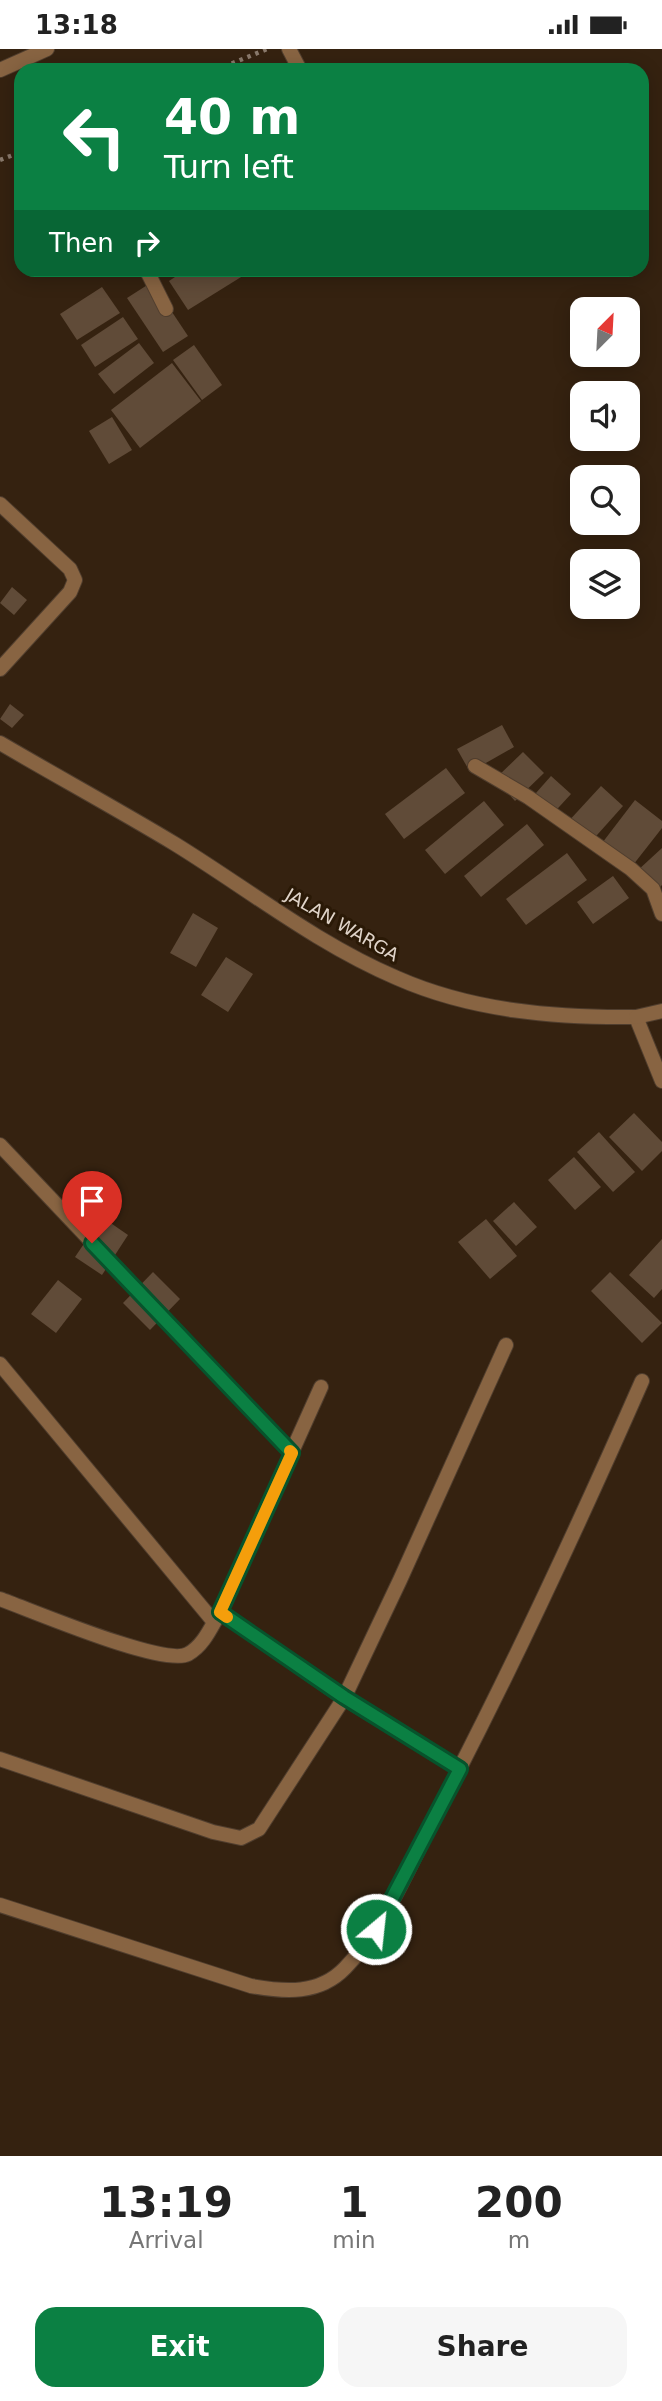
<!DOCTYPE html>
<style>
:root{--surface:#fff;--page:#f6f6f6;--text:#222;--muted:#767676;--accent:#0b8043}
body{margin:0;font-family:"DejaVu Sans",sans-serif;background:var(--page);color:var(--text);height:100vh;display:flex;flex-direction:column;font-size:26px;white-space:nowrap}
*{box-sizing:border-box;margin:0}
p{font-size:23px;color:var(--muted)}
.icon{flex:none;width:38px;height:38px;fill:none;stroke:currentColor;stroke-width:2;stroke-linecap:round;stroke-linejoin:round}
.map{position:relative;height:2107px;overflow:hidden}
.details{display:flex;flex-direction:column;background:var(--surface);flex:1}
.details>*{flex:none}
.top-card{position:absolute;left:14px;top:14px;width:635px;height:214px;border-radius:21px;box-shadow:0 4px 18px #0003;background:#0b8043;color:#fff;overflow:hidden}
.needle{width:46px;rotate:24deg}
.controls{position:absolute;left:570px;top:248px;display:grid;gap:14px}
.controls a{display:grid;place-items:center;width:70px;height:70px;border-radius:14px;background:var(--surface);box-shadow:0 4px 18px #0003;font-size:35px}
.pin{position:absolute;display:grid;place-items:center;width:60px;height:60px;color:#fff;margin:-72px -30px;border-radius:50% 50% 50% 0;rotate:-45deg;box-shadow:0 0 7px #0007}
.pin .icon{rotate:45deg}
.me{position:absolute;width:77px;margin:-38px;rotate:28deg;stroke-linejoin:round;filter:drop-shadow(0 0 5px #0008)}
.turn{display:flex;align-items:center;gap:24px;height:147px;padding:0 35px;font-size:32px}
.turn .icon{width:91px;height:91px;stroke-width:2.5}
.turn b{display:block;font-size:49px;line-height:60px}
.then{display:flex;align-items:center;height:66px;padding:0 35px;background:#0003;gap:14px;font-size:26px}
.eta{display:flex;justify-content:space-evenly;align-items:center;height:119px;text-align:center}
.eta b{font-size:42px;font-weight:800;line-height:49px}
.button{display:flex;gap:14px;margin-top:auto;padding:14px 35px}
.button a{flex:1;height:80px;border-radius:21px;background:var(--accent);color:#fff;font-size:28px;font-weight:800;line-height:80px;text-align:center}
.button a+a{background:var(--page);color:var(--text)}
.status{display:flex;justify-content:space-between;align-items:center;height:49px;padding:0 35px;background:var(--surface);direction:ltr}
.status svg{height:19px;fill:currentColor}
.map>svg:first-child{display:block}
</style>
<div class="status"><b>13:18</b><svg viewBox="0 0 49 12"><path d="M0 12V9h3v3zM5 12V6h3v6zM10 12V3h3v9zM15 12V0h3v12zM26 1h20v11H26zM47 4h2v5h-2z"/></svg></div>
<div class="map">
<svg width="662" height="2107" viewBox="0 0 662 2107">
<rect width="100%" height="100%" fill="#352210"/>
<g fill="#604b38">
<path d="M 187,220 L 254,220 L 188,261 L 169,232 Z"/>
<path d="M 152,233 L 188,287 L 163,303 L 127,249 Z"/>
<path d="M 102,238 L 120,264 L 77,291 L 60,265 Z"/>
<path d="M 123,268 L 138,290 L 95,318 L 81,296 Z"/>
<path d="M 139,294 L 154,314 L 114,345 L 98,325 Z"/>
<path d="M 194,296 L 222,336 L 202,351 L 173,311 Z"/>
<path d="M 172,314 L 201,352 L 140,399 L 111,361 Z"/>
<path d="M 112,368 L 132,401 L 109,415 L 89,382 Z"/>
<path d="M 12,538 L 27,551 L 14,566 L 0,554 Z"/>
<path d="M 10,655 L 24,666 L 12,679 L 0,670 Z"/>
<path d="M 502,676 L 514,698 L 470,723 L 457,700 Z"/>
<path d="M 523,703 L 544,724 L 515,752 L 495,730 Z"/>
<path d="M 446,719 L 465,744 L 404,790 L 385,765 Z"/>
<path d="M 551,727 L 571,745 L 548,770 L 528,753 Z"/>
<path d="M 601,737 L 623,757 L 589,795 L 566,775 Z"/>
<path d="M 635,751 L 662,772 L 662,779 L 626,825 L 596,802 Z"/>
<path d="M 484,752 L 504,776 L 445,825 L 425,801 Z"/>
<path d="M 527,775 L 544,796 L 481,848 L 464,827 Z"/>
<path d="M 662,799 L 662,836 L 656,842 L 637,822 Z"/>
<path d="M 567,804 L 587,831 L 526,876 L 506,850 Z"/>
<path d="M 613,827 L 629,849 L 593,875 L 577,853 Z"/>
<path d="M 193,864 L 218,879 L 196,918 L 170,904 Z"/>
<path d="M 226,908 L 253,925 L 228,963 L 201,946 Z"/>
<path d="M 634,1064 L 662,1093 L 662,1102 L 642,1122 L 609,1088 Z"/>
<path d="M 599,1083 L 635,1123 L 613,1143 L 577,1103 Z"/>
<path d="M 574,1108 L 601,1138 L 575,1161 L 548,1131 Z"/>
<path d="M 514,1153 L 537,1178 L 516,1197 L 493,1172 Z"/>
<path d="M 102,1168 L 128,1186 L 102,1226 L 75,1208 Z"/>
<path d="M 486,1170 L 517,1207 L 490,1230 L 458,1193 Z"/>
<path d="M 662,1190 L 662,1240 L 654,1249 L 629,1226 Z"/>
<path d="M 153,1223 L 180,1250 L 150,1281 L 123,1254 Z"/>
<path d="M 610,1223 L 662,1274 L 642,1294 L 591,1242 Z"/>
<path d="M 58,1231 L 82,1250 L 56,1284 L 31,1265 Z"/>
</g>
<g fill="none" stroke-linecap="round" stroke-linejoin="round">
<defs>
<g id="street">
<path d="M 289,0 L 300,21"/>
<path d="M 0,21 L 47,0"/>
<path d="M 146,220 L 166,260"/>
<path d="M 0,455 L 70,520 L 75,531 L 70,543 L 0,620"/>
<path d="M 0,694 C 58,728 117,760 175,795 C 248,840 317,895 397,929 C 472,962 555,969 636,968 L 662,1032"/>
<path d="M 475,717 L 528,748 L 631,820 L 653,840 L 662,865"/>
<path d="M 636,968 L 662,962"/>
<path d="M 0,1096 L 292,1404"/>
<path d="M 0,1315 L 214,1573"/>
<path d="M 0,1550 C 31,1561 164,1618 188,1605 C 204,1596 211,1578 220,1563 L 321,1338"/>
<path d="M 0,1710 L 213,1783 L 241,1789 L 259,1780 L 344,1649 L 220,1563"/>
<path d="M 460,1720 L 344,1649 L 400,1531 L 506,1296"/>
<path d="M 0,1856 L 251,1937 C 285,1943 319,1946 345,1919 C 384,1880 409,1817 434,1769 C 509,1626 577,1480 642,1332"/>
</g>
</defs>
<use href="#street" stroke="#503e2e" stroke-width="16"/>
<g stroke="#8a7a6c" stroke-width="4.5" stroke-dasharray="3.5 5" stroke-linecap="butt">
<path d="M 216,21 L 267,0"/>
<path d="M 0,111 L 21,103"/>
</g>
<use href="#street" stroke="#886442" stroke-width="14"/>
</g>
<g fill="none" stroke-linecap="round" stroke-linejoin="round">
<defs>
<path id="route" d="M 92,1194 L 292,1404 L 220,1563 L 344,1648 L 460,1720 L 376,1880"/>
</defs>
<use href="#route" stroke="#07532c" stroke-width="18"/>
<use href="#route" stroke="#0b8043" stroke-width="12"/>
<path stroke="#f59e0b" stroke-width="12" d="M 227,1568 L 220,1563 L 292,1404 L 290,1402"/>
</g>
<g text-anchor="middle" stroke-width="6" stroke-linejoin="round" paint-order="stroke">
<g font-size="18" fill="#e0d4c9" stroke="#2a1906">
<text transform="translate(342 876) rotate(30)" y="6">JALAN WARGA</text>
</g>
</g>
</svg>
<div class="controls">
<a><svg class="needle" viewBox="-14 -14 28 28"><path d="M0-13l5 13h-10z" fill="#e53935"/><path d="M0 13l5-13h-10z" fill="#767676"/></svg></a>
<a><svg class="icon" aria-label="sound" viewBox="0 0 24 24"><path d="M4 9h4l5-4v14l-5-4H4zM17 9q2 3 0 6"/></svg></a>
<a><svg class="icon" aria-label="search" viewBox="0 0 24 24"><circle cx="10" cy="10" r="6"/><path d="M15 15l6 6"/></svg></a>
<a><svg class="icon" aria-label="layers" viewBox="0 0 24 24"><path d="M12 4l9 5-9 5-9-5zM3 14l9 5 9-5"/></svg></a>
</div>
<div class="pin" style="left:92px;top:1194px;background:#d93025"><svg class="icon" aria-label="arrive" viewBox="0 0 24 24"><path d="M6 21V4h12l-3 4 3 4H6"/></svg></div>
<svg class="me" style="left:376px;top:1880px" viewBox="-20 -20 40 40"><circle r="17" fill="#0b8043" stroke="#fff" stroke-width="3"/><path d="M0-11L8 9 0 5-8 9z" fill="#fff"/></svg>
<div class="top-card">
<div class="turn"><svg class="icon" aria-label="left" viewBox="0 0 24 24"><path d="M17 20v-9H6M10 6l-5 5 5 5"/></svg><div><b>40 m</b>Turn left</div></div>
<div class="then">Then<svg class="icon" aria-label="right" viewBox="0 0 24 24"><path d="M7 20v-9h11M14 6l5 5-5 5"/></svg></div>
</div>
</div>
<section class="details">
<div class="eta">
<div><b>13:19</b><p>Arrival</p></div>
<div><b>1</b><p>min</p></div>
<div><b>200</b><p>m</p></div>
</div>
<div class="button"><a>Exit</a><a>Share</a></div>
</section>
